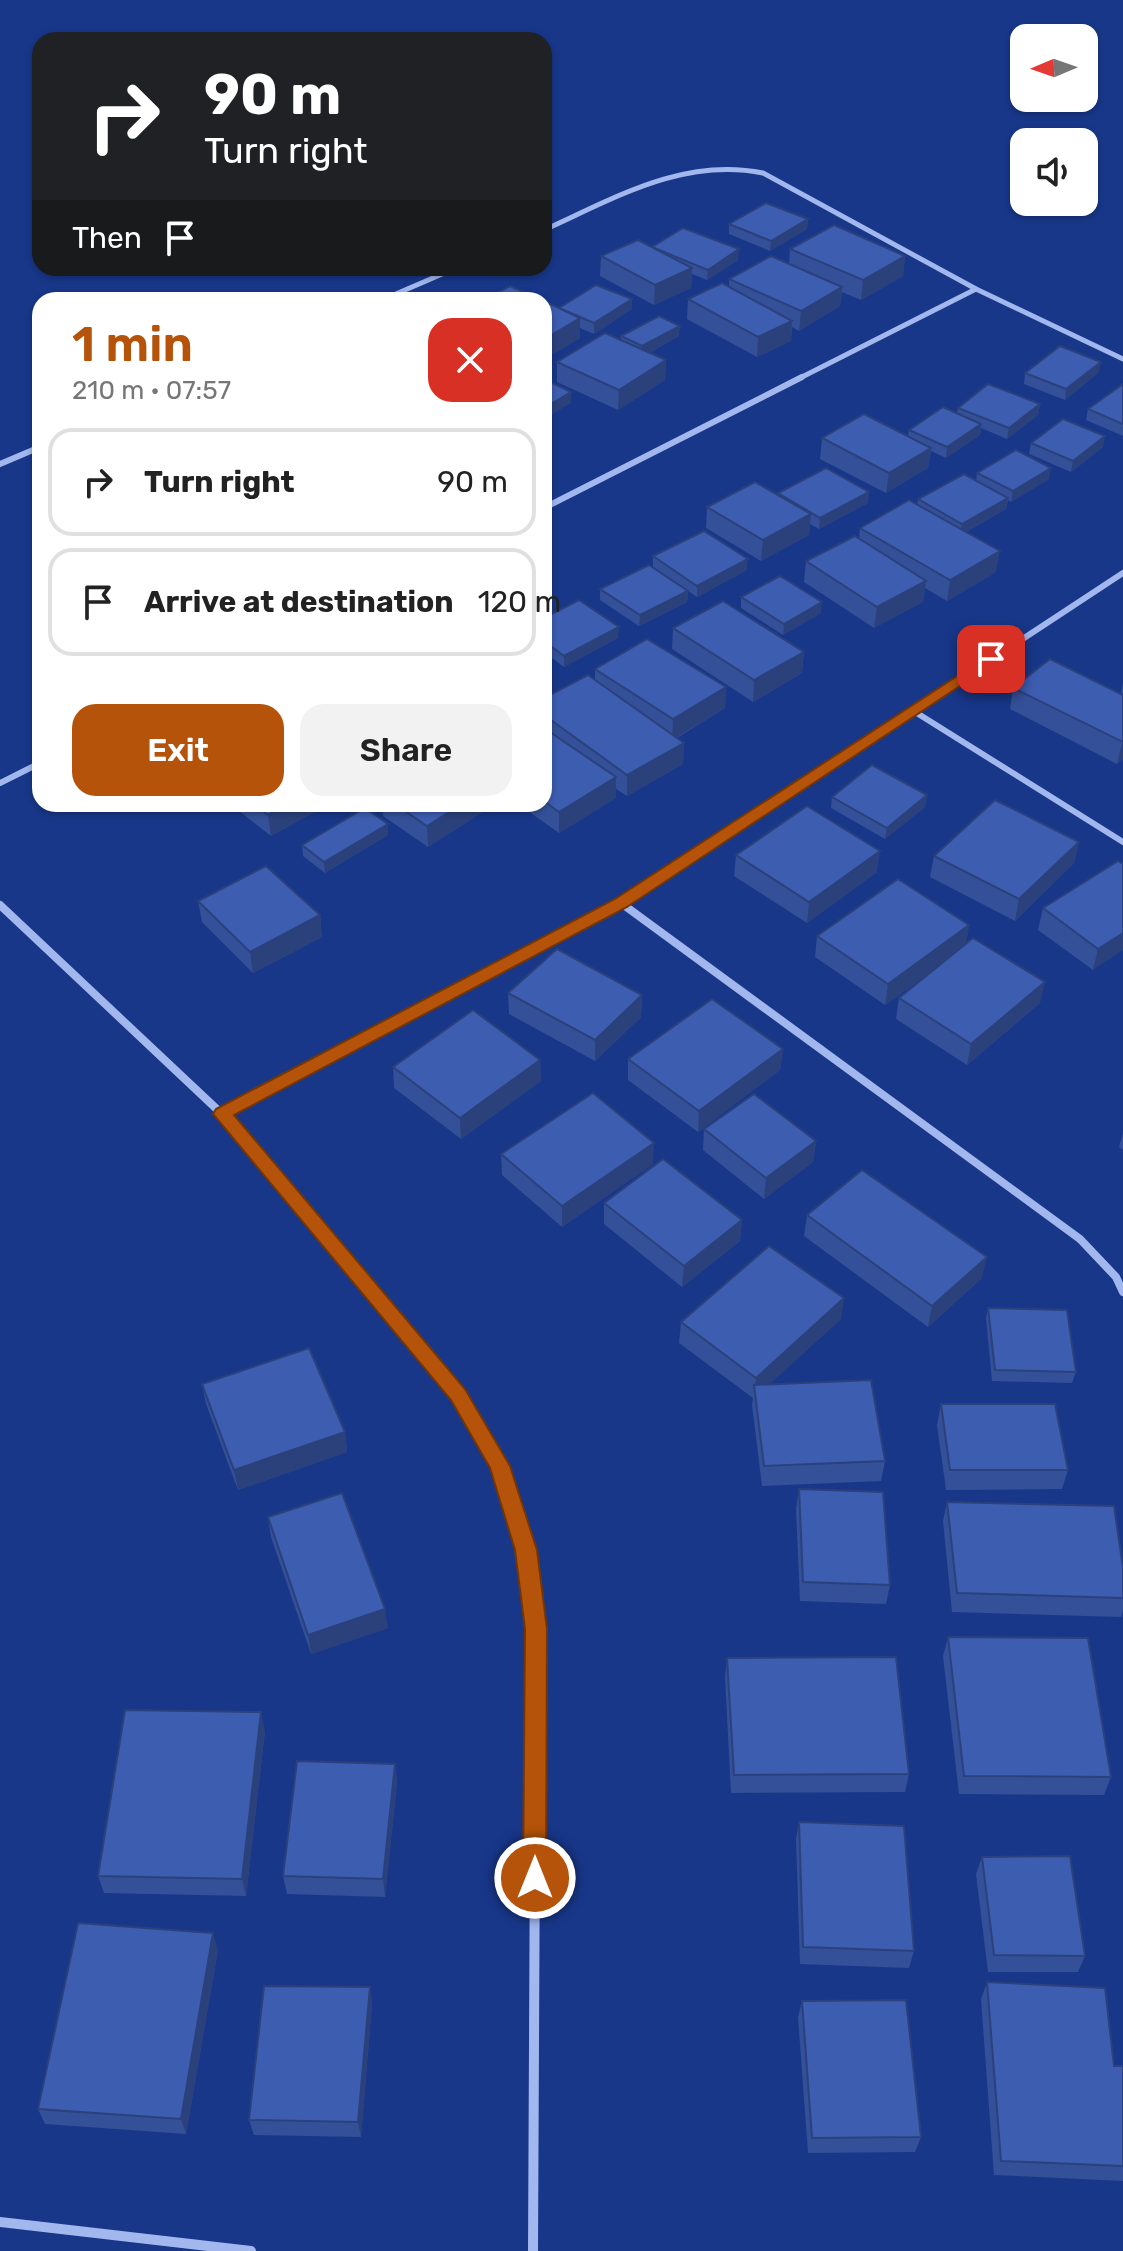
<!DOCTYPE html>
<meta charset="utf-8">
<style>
:root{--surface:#fff;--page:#f2f2f2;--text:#222;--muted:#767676;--line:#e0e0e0;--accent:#b45309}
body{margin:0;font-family:Rubik,sans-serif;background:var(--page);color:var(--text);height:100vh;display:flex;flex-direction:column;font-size:30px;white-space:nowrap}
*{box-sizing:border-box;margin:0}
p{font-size:26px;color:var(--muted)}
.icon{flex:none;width:44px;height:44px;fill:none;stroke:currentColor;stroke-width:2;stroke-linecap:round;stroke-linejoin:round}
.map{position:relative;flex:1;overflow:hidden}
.sheet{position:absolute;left:32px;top:292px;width:520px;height:520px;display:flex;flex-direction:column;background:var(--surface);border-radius:24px;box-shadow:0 2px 6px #0004}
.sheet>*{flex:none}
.hud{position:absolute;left:32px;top:32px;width:520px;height:244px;border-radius:24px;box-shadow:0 2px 6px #0004;background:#202124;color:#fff;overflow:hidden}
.needle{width:52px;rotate:268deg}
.tools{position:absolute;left:1010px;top:24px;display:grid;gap:16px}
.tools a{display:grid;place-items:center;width:88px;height:88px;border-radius:16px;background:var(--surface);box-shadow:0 2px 6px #0004;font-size:40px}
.pin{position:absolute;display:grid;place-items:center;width:68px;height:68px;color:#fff;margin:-34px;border-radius:16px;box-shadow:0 4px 12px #0006}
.me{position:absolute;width:88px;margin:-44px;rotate:0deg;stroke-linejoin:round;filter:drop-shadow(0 0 6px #0008)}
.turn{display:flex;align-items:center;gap:28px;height:168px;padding:0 40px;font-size:36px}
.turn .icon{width:104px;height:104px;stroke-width:2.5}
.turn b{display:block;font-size:56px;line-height:68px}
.then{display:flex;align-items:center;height:76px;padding:0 40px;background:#0003;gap:16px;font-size:30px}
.round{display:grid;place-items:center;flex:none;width:84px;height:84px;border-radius:24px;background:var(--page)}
.head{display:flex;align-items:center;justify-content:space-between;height:136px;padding:0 40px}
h1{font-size:48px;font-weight:600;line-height:60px;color:var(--accent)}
.primary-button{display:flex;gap:16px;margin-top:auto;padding:16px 40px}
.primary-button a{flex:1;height:92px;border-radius:24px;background:var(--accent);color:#fff;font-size:32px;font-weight:600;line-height:92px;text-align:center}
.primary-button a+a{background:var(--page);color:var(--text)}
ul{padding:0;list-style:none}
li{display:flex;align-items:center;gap:24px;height:108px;margin:0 16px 12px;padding:0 24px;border:4px solid var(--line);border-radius:24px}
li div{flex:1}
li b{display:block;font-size:30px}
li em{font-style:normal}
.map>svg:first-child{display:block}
</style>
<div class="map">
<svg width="1123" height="2251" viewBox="0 0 1123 2251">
<rect width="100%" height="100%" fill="#183789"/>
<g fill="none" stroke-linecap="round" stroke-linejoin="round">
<g stroke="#a1b7ee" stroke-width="5">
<path d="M 544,230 C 615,198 683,157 763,173 L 976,289 L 1123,359"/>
<path d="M 382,300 L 456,268"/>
<path d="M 798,379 L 976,289"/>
</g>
<g stroke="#a1b7ee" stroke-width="6">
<path d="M 0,464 L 40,447"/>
<path d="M 544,508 L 802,377"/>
<path d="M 912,710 L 1123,842"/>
<path d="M 0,783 L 40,763"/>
<path d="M 685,861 L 1123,573"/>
</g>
<g stroke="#a1b7ee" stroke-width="8">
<path d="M 621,903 L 1080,1239 L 1116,1277 L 1123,1292"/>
<path d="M 0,905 L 222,1114 L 458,1394 L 502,1473"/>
<path d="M 222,1114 L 621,903 L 688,859"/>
</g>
<g stroke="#a1b7ee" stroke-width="10">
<path d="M 502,1471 L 526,1550 L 536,1629 L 533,2251"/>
<path d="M 0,2222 L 251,2251"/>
</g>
</g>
<g fill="#345098">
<path d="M 808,219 L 807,229 L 770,251 L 729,234 L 729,224 Z"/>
<path d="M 652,247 L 738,260 L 707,280 L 692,274 L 691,288 L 654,305 L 600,276 L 601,256 Z"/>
<path d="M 790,249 L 905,256 L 903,276 L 861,300 L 842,292 L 840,306 L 799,331 L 792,327 L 791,341 L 757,357 L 687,319 L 688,299 L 729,287 L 729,279 L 789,264 Z"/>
<path d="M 632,299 L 632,309 L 594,334 L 580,328 L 580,338 L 548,357 L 544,355 L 544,301 L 559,308 Z"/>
<path d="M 621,336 L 679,336 L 649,353 L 666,360 L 665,380 L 618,410 L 557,382 L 557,362 L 621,340 Z"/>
<path d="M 1099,372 L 1065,400 L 1024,384 L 1025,373 Z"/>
<path d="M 1123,384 L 1123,436 L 1086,420 L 1088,409 Z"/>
<path d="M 1040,404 L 1038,415 L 1007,439 L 981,428 L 980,435 L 946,458 L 931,451 L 928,468 L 886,493 L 820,459 L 822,438 L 908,436 L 909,430 L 957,413 L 958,408 Z"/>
<path d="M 1031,443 L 1103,447 L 1071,472 L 1029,454 Z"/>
<path d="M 977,473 L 1049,479 L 1011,502 L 1008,500 L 1006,509 L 966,532 L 996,572 L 947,601 L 925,588 L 923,602 L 874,628 L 804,582 L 806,561 L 859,539 L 860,528 L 917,505 L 918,499 L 976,480 Z"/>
<path d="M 778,493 L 868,503 L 819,529 L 810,524 L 809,535 L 761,561 L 706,528 L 707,507 L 778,495 Z"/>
<path d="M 653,556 L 747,570 L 697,597 L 653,567 Z"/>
<path d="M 600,589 L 688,591 L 687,602 L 639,626 L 600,600 Z"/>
<path d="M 741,597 L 821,613 L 783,635 L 741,608 Z"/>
<path d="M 544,618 L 618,638 L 564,667 L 544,652 Z"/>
<path d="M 673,628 L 804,652 L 802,673 L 753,702 L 672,649 Z"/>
<path d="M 595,669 L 726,687 L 725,708 L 677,738 L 684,743 L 683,764 L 627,796 L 616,789 L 616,798 L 559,833 L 518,804 L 544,804 L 544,698 L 595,679 Z"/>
<path d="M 1123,683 L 1123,759 L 1117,764 L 1010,709 L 1013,688 L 1121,694 Z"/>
<path d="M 927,795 L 925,807 L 885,839 L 831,808 L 832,797 Z"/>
<path d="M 230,804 L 329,804 L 271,836 Z"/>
<path d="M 382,804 L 492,804 L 492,806 L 428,847 L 383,816 Z"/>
<path d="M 388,824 L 388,835 L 325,873 L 303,856 L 302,845 Z"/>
<path d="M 1079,842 L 1074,863 L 1015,921 L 930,877 L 934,856 Z"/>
<path d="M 736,855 L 877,872 L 807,923 L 734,876 Z"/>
<path d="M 1123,864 L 1093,970 L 1038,930 L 1043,908 Z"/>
<path d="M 198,901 L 320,915 L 322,937 L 253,973 L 202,922 Z"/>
<path d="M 969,925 L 966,944 L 1040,1003 L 967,1065 L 896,1019 L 899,998 L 944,962 L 885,1005 L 815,957 L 817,936 Z"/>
<path d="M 508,993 L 642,995 L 641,1017 L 595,1061 L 509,1014 Z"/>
<path d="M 783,1049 L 780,1070 L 698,1132 L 628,1080 L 628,1059 Z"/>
<path d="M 540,1060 L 541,1081 L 461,1139 L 394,1088 L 393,1067 Z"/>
<path d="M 704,1129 L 816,1141 L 813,1162 L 764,1199 L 703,1150 Z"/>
<path d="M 1123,1133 L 1123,1150 L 1119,1147 Z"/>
<path d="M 501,1154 L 653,1164 L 562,1227 L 502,1175 Z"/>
<path d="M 604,1203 L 742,1220 L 740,1241 L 682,1287 L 604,1224 Z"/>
<path d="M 807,1215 L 982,1278 L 928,1327 L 804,1236 Z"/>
<path d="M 988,1308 L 1076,1372 L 1072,1383 L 992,1381 L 986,1318 Z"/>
<path d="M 841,1319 L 769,1384 L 885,1461 L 881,1481 L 762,1486 L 752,1405 L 753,1398 L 679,1343 L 681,1322 Z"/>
<path d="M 202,1384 L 345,1432 L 347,1452 L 238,1490 L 206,1404 Z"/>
<path d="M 941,1404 L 1068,1470 L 1062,1489 L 946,1490 L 937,1425 Z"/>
<path d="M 799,1489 L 890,1585 L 886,1604 L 800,1601 L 796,1509 Z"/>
<path d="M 947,1502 L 1123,1568 L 1123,1610 L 1121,1617 L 952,1612 L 943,1521 Z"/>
<path d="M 268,1517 L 388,1628 L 311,1654 L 271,1537 Z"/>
<path d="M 948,1637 L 1111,1777 L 1104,1795 L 959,1794 L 943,1656 Z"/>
<path d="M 727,1658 L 909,1774 L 905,1792 L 731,1793 L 725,1677 Z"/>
<path d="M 265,1731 L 246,1896 L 104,1893 L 98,1876 Z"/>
<path d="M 395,1764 L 397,1782 L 385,1897 L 287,1894 L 283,1876 Z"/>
<path d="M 799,1822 L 914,1951 L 909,1968 L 800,1964 L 796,1839 Z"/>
<path d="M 982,1857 L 1085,1956 L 1078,1972 L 988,1972 L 976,1874 Z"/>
<path d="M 218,1950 L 186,2134 L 45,2124 L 38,2109 Z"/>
<path d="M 987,1982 L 1114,2066 L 1123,2066 L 1123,2181 L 994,2175 L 981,1999 Z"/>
<path d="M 370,1987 L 372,2004 L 361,2137 L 254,2135 L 249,2120 Z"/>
<path d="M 802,2001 L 921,2137 L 915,2152 L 808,2153 L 798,2017 Z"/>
</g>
<g fill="#2b417c">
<path d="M 808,219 L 807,229 L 770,251 L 771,241 Z"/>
<path d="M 739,249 L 738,260 L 707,280 L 708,270 Z"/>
<path d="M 905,256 L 903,276 L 861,300 L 863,280 Z"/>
<path d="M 692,268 L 691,288 L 654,305 L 655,285 Z"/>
<path d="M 842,287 L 840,306 L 799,331 L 801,311 Z"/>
<path d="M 632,299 L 632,309 L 594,334 L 594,323 Z"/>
<path d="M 580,318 L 580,338 L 548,357 L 548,337 Z"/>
<path d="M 792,321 L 791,341 L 757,357 L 758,337 Z"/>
<path d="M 680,326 L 679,336 L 641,357 L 642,346 Z"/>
<path d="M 666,360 L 665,380 L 618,410 L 619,390 Z"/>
<path d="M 1101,362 L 1099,372 L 1065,400 L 1066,389 Z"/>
<path d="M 571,392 L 571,403 L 544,419 L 544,408 Z"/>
<path d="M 1040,404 L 1038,415 L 1007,439 L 1009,428 Z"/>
<path d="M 981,424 L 980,435 L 946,458 L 947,447 Z"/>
<path d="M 1105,436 L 1103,447 L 1071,472 L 1073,461 Z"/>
<path d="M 931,448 L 928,468 L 886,493 L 889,473 Z"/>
<path d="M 1051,468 L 1049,479 L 1011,502 L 1013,491 Z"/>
<path d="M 869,492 L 868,503 L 819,529 L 820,518 Z"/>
<path d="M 1008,498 L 1006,509 L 960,535 L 962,524 Z"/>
<path d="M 811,514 L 809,535 L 761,561 L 763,540 Z"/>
<path d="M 1000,551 L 996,572 L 947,601 L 950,580 Z"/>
<path d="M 748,559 L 747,570 L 697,597 L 697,586 Z"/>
<path d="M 926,581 L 923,602 L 874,628 L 877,607 Z"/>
<path d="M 688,591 L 687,602 L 639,626 L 640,615 Z"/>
<path d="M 822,602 L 821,613 L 783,635 L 784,624 Z"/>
<path d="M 619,627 L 618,638 L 564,667 L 564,656 Z"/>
<path d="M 804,652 L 802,673 L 753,702 L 754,680 Z"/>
<path d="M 726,687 L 725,708 L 672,740 L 673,719 Z"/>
<path d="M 1123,742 L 1123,759 L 1117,764 L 1122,743 Z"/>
<path d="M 684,743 L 683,764 L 627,796 L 627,775 Z"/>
<path d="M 616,777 L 616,798 L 559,833 L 559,812 Z"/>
<path d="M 927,795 L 925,807 L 885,839 L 887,828 Z"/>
<path d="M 288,804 L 329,804 L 271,836 L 268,815 Z"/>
<path d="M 462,804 L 492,804 L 492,806 L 428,847 L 427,826 Z"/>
<path d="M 388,824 L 388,835 L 325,873 L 324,862 Z"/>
<path d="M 1079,842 L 1074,863 L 1015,921 L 1019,899 Z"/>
<path d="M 880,851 L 877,872 L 807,923 L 809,902 Z"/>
<path d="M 320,915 L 322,937 L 253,973 L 250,952 Z"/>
<path d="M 969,925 L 966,946 L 885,1005 L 888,984 Z"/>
<path d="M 1123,933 L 1123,950 L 1093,970 L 1098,949 Z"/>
<path d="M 1045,982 L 1040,1003 L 967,1065 L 971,1044 Z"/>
<path d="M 642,995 L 641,1017 L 595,1061 L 595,1040 Z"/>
<path d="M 783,1049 L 780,1070 L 698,1132 L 699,1111 Z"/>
<path d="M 540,1060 L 541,1081 L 461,1139 L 460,1118 Z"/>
<path d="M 816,1141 L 813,1162 L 764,1199 L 766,1178 Z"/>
<path d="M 654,1143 L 653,1164 L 562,1227 L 562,1206 Z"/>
<path d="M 742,1220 L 740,1241 L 682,1287 L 684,1266 Z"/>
<path d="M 987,1257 L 982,1278 L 928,1327 L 932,1306 Z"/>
<path d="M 844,1298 L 841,1319 L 756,1397 L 755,1389 L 756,1378 Z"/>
<path d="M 345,1432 L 347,1452 L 238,1490 L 234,1470 Z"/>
<path d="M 385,1609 L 388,1628 L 311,1654 L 308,1635 Z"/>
<path d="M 261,1712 L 265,1731 L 246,1896 L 242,1879 Z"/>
<path d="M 395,1764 L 397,1782 L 385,1897 L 383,1879 Z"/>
<path d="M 213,1933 L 218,1950 L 186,2134 L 181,2119 Z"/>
<path d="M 370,1987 L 372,2004 L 361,2137 L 358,2122 Z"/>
</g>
<g fill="#3d5db1" stroke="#2b417c" stroke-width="2">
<path d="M 766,203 L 808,219 L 771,241 L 729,224 Z"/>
<path d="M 834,225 L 905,256 L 863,280 L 790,249 Z"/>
<path d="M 683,228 L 739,249 L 708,270 L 652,247 Z"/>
<path d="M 638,240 L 692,268 L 655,285 L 601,256 Z"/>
<path d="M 771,256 L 842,287 L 801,311 L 729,279 Z"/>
<path d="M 722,283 L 792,321 L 758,337 L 688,299 Z"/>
<path d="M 596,285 L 632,299 L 594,323 L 559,308 Z"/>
<path d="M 510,286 L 541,300 L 484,300 Z"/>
<path d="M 544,301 L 580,318 L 548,337 L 544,335 Z"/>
<path d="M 659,316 L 680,326 L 642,346 L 621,336 Z"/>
<path d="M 605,333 L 666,360 L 619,390 L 557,362 Z"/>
<path d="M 1060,346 L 1101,362 L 1066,389 L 1025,373 Z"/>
<path d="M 544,379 L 571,392 L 544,408 Z"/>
<path d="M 988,384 L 1040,404 L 1009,428 L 958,408 Z"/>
<path d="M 1123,384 L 1123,424 L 1088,409 Z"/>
<path d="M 943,407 L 981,424 L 947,447 L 909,430 Z"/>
<path d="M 864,414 L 931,448 L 889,473 L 822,438 Z"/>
<path d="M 1063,419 L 1105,436 L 1073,461 L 1031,443 Z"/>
<path d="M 1016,450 L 1051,468 L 1013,491 L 977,473 Z"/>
<path d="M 826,468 L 869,492 L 820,518 L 778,493 Z"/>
<path d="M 964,474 L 1008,498 L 962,524 L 918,499 Z"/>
<path d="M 755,482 L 811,514 L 763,540 L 707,507 Z"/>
<path d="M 909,500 L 1000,551 L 950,580 L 860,528 Z"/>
<path d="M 704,531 L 748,559 L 697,586 L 653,556 Z"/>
<path d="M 855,536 L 926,581 L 877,607 L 806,561 Z"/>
<path d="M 649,565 L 688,591 L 640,615 L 600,589 Z"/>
<path d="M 780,576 L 822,602 L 784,624 L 741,597 Z"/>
<path d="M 579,600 L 619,627 L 564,656 L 544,641 L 544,618 Z"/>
<path d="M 723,601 L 804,652 L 754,680 L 673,628 Z"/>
<path d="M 647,639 L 726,687 L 673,719 L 595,669 Z"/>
<path d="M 1050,659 L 1123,695 L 1123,742 L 1013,688 Z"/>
<path d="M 588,675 L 684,743 L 627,775 L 544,715 L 544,698 Z"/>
<path d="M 544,728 L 616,777 L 559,812 L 544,801 Z"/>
<path d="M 872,765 L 927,795 L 887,828 L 832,797 Z"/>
<path d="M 995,800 L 1079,842 L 1019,899 L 934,856 Z"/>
<path d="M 254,804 L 288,804 L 268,815 Z"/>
<path d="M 395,804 L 462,804 L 427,826 Z"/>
<path d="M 807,806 L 880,851 L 809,902 L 736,855 Z"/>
<path d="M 365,808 L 388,824 L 324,862 L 302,845 Z"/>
<path d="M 1118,861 L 1123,864 L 1123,933 L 1098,949 L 1043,908 Z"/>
<path d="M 266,866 L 320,915 L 250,952 L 198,901 Z"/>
<path d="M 898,879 L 969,925 L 888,984 L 817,936 Z"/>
<path d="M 973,938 L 1045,982 L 971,1044 L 899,998 Z"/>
<path d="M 557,949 L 642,995 L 595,1040 L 508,993 Z"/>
<path d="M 712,999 L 783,1049 L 699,1111 L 628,1059 Z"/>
<path d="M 473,1010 L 540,1060 L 460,1118 L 393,1067 Z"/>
<path d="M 593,1093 L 654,1143 L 562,1206 L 501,1154 Z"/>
<path d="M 754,1094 L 816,1141 L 766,1178 L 704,1129 Z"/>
<path d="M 663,1159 L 742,1220 L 684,1266 L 604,1203 Z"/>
<path d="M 862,1170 L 987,1257 L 932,1306 L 807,1215 Z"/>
<path d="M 769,1246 L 844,1298 L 756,1378 L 681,1322 Z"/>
<path d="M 988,1308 L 1067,1310 L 1076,1372 L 995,1370 Z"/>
<path d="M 309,1348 L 345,1432 L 234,1470 L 202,1384 Z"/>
<path d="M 871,1380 L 885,1461 L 764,1466 L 754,1385 Z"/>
<path d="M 941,1404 L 1055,1404 L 1068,1470 L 950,1470 Z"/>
<path d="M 799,1489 L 883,1492 L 890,1585 L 803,1582 Z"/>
<path d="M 342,1493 L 385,1609 L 308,1635 L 268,1517 Z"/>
<path d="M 947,1502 L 1114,1506 L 1123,1568 L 1123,1598 L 957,1593 Z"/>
<path d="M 948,1637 L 1088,1638 L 1111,1777 L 964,1776 Z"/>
<path d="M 896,1657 L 909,1774 L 734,1775 L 727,1658 Z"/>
<path d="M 125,1710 L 261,1712 L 242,1879 L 98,1876 Z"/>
<path d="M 297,1761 L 395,1764 L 383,1879 L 283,1876 Z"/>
<path d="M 799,1822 L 904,1826 L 914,1951 L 803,1947 Z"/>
<path d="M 1070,1856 L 1085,1956 L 994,1955 L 982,1857 Z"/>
<path d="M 78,1923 L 213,1933 L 181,2119 L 38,2109 Z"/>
<path d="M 987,1982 L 1105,1988 L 1114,2066 L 1123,2066 L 1123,2166 L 1001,2161 Z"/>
<path d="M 264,1986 L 370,1987 L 358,2122 L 249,2120 Z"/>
<path d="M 906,2000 L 921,2137 L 812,2138 L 802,2001 Z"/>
</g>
<path fill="#b45309" stroke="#753606" stroke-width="2" d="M 991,654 L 998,659 L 996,662 L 627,907 L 234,1115 L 465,1389 L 510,1466 L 537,1550 L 547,1629 L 546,1878 L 543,1886 L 535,1889 L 526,1886 L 523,1878 L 525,1629 L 515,1550 L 490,1468 L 451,1400 L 213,1114 L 216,1109 L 615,899 Z"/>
</svg>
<div class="tools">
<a><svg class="needle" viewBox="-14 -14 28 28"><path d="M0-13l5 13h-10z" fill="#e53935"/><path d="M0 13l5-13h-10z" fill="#767676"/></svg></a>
<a><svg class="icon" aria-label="sound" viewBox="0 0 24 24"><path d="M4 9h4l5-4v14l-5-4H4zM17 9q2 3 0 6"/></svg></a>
</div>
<div class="pin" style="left:991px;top:659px;background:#d93025"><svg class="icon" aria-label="arrive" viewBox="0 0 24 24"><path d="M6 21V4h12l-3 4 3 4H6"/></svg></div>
<svg class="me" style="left:535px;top:1878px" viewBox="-20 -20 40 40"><circle r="17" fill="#b45309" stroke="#fff" stroke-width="3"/><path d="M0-11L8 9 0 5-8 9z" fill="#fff"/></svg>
<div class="hud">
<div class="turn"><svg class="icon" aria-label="right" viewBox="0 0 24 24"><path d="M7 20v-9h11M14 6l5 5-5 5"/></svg><div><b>90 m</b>Turn right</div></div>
<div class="then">Then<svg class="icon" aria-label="arrive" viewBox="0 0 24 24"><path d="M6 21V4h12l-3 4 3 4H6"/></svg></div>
</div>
<section class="sheet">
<div class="head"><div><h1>1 min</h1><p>210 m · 07:57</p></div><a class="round" style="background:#d93025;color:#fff"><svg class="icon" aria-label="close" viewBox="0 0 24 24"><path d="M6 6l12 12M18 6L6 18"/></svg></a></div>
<ul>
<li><svg class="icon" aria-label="right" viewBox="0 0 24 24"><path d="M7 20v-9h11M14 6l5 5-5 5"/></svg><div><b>Turn right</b></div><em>90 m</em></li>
<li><svg class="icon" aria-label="arrive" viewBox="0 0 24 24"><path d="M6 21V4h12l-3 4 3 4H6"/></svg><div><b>Arrive at destination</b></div><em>120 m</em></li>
</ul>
<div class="primary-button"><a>Exit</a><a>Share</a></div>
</section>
</div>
